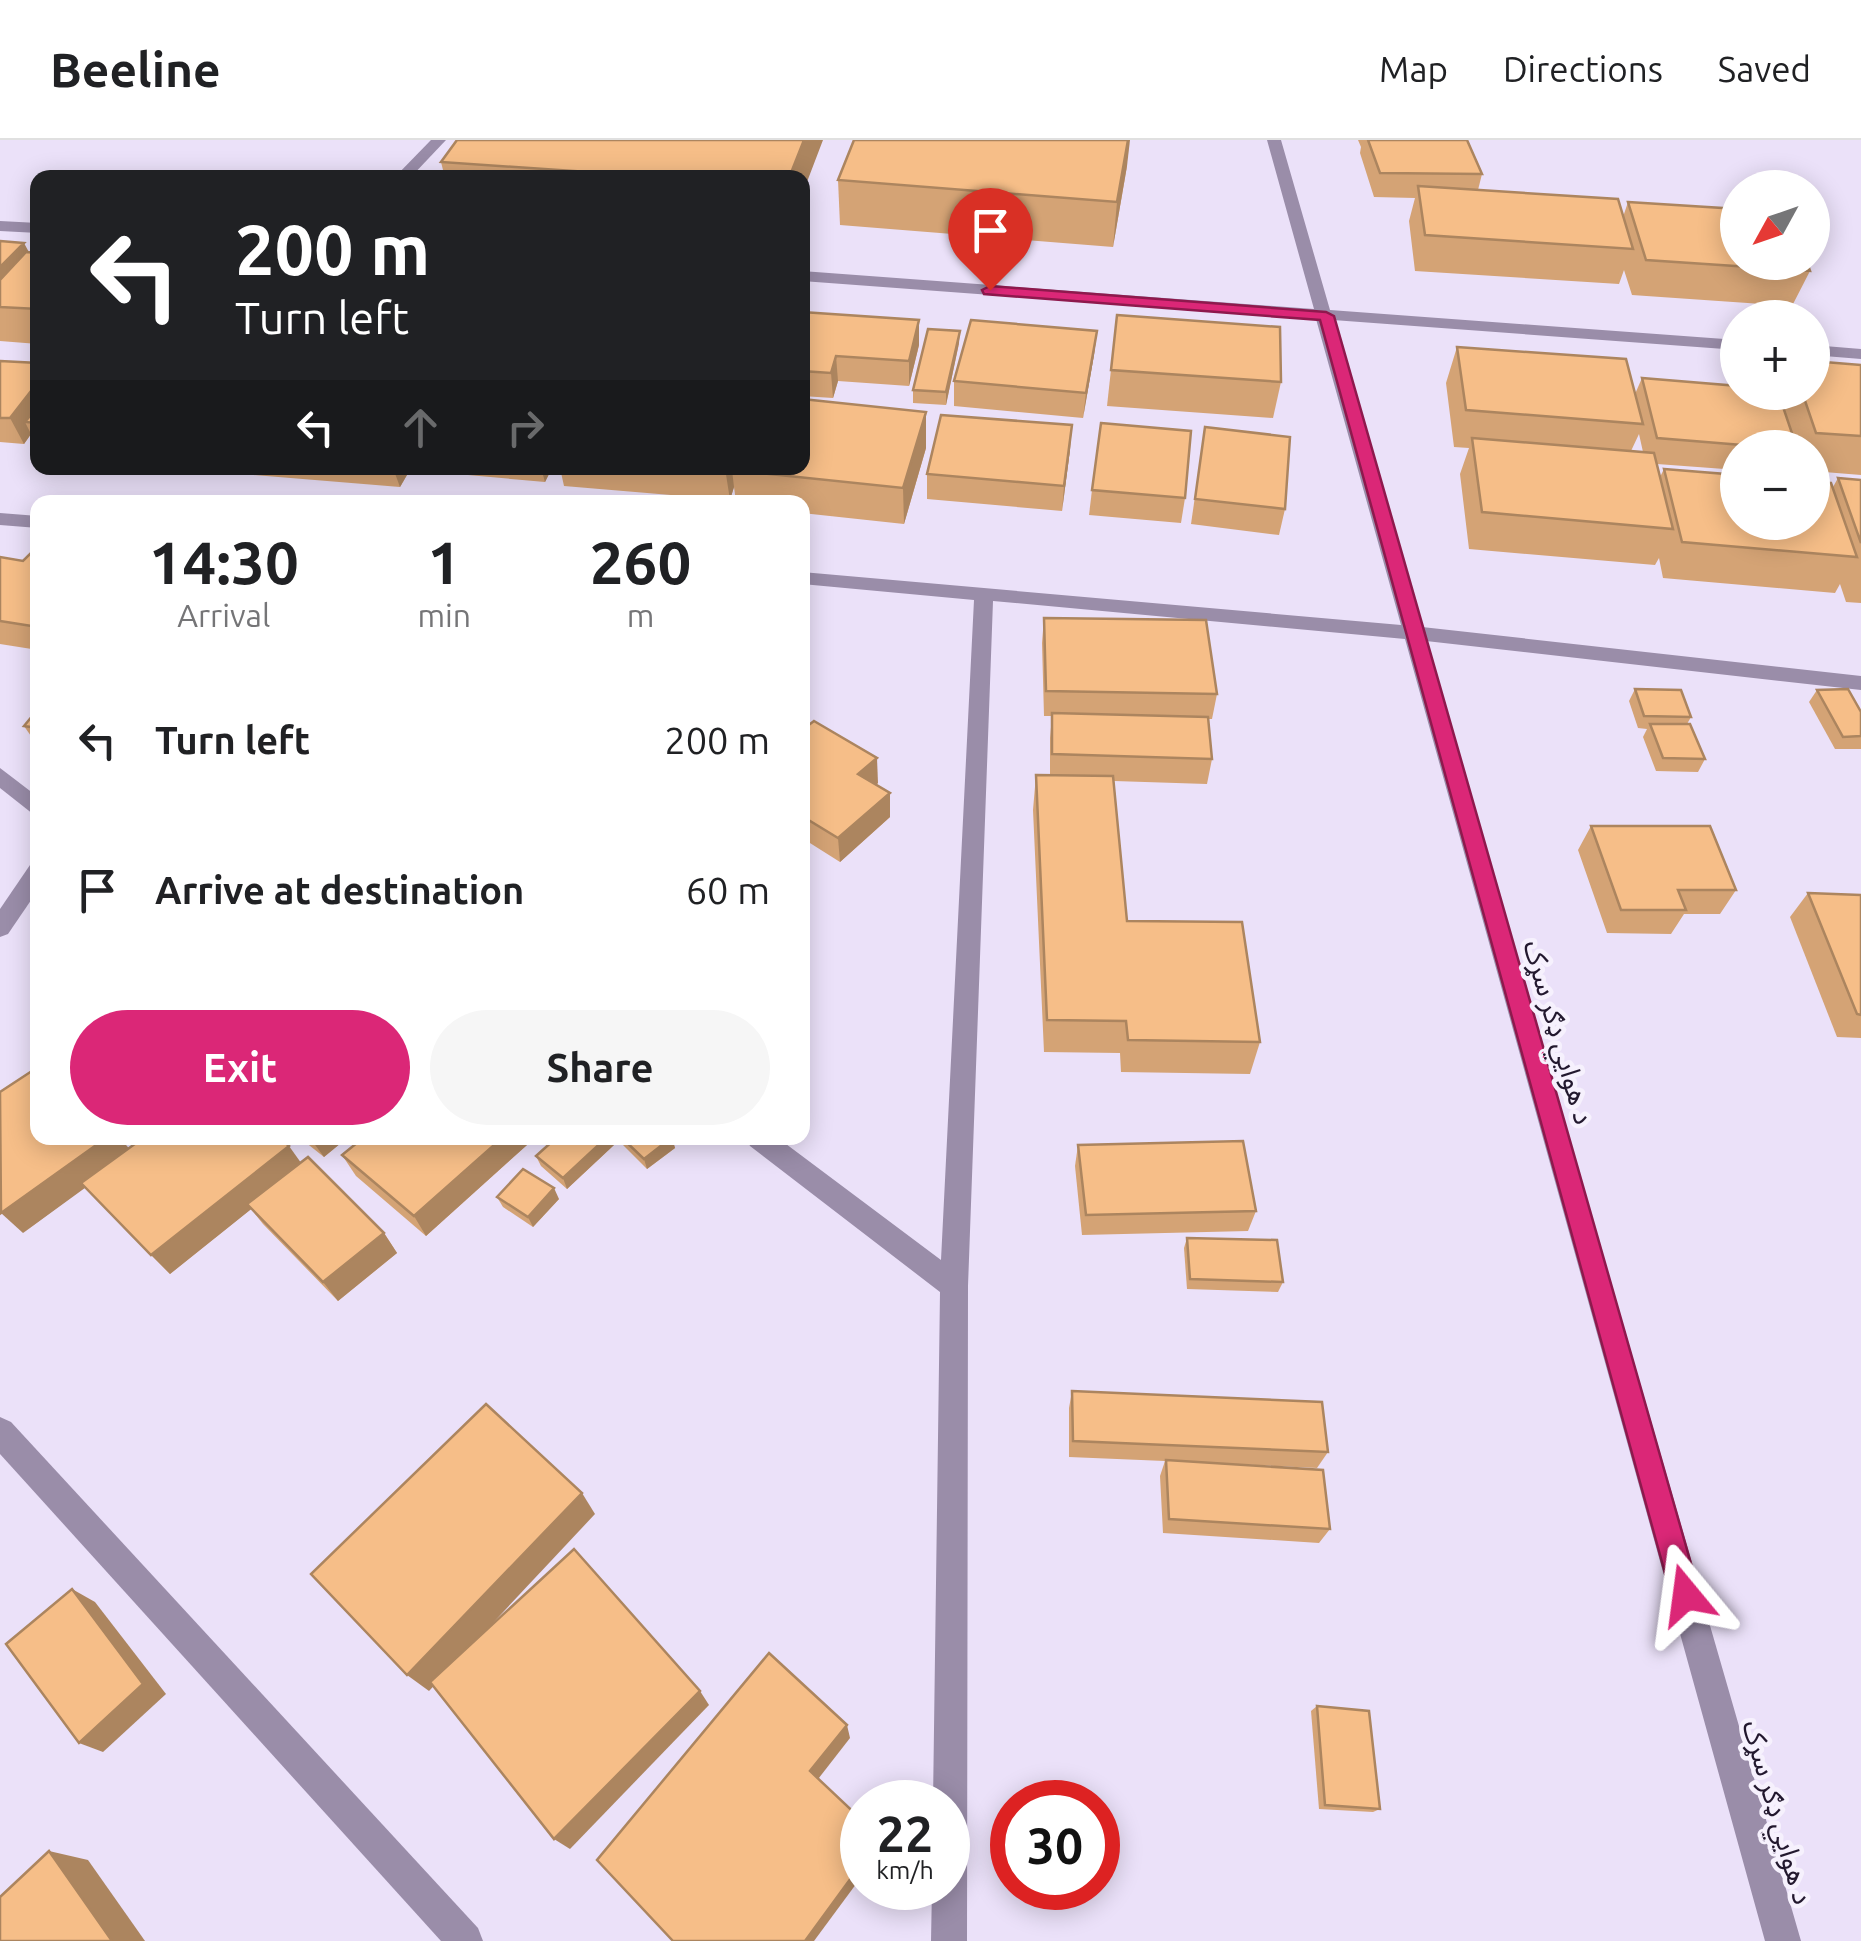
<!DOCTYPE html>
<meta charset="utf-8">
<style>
:root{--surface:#fff;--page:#f6f6f6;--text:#202124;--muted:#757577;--line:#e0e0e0;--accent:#db2777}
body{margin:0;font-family:Ubuntu,"Noto Sans Arabic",sans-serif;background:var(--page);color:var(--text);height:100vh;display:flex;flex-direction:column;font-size:38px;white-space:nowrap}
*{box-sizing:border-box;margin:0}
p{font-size:32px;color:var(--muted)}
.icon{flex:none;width:55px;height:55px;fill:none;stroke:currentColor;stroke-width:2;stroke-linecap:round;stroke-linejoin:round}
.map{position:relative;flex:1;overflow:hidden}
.drawer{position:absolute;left:30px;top:355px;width:780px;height:650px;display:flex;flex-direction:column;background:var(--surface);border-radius:20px;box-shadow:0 5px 25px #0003}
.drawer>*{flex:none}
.top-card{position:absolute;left:30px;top:30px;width:780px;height:305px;border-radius:20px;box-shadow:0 5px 25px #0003;background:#202124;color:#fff;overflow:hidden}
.needle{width:65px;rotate:230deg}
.tools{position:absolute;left:1720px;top:30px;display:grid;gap:20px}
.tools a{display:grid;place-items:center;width:110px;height:110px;border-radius:50%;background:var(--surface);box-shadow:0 5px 25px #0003;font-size:50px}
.speed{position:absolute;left:840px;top:1640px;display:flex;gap:20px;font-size:50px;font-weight:700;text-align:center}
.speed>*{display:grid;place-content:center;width:130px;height:130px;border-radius:50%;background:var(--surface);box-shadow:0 5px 25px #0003;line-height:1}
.speed small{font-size:25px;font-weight:400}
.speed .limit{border:15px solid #d22;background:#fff;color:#111}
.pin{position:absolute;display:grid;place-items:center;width:85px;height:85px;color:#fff;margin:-102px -42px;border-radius:50% 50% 50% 0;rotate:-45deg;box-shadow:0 0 10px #0007}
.pin .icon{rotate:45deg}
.me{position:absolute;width:110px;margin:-55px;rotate:344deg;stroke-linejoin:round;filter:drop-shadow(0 0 8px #0008)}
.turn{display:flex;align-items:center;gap:35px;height:210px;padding:0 40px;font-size:45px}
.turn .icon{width:130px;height:130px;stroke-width:2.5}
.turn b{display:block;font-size:70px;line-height:85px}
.lanes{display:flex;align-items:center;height:95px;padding:0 40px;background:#0003;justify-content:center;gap:50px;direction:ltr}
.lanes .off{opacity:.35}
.eta{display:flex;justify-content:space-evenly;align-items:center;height:170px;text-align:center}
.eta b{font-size:60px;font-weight:700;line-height:70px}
.action{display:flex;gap:20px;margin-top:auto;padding:20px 40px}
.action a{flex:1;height:115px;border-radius:60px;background:var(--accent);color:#fff;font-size:40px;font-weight:700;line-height:115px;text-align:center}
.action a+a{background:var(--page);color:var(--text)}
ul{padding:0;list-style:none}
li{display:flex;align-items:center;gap:30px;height:150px;padding:0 40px}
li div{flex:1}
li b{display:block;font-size:38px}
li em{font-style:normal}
header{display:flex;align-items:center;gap:60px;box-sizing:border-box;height:140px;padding:0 50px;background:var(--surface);border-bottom:2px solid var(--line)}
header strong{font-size:48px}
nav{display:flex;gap:55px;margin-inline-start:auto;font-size:35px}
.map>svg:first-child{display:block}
</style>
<header>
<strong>Beeline</strong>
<nav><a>Map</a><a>Directions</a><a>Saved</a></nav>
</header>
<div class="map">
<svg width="1861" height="1801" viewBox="0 0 1861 1801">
<rect width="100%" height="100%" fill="#ebe1f9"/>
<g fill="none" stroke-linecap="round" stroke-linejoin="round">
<g fill="#9a8da9" fill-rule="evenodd">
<path d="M 431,0 L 446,0 L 410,38 L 394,38 Z"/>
<path d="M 1267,0 L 1281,0 L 1330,170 L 1738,200 L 1738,210 L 1333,180 L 1422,487 L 1861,536 L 1861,550 L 1426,501 L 1801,1801 L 1765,1801 L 1405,499 L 993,461 L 968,1146 L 967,1801 L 931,1801 L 932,1748 L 948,1748 L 948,1662 L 933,1662 L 940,1152 L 750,1006 L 746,998 L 778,998 L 941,1120 L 974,460 L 802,444 L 802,432 L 1401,485 L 1316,179 L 802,141 L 802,131 L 1314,169 Z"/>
<path d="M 0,81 L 38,83 L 38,93 L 0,91 Z"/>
<path d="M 1812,205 L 1861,209 L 1861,219 L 1812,215 Z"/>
<path d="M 0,373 L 38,376 L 38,388 L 0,385 Z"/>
<path d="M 0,628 L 38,657 L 38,678 L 0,648 Z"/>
<path d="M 38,723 L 38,750 L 8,794 L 0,797 L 0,769 L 30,725 Z"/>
<path d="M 0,1277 L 11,1282 L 478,1788 L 483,1801 L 441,1801 L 0,1314 Z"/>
</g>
</g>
<g fill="#d4a375" fill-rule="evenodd">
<path d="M 1358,0 L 1467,0 L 1482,34 L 1478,50 L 1623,77 L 1628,62 L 1810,131 L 1792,166 L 1632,155 L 1624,130 L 1619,144 L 1415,131 L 1409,81 L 1415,58 L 1374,57 L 1360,13 L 1361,7 Z"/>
<path d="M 441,22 L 802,38 L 445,38 Z"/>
<path d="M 1127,26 L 1113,107 L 840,85 L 838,40 Z"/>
<path d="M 0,101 L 29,112 L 38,113 L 38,204 L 0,201 Z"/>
<path d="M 802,172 L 919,205 L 909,246 L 838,241 L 833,258 L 802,256 Z"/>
<path d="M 1117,175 L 1281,242 L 1273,278 L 1107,266 Z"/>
<path d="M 1097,191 L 1094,215 L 1083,278 L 954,266 L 954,241 Z"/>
<path d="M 959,203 L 946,265 L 913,263 L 913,250 Z"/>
<path d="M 1457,207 L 1635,254 L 1642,238 L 1738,252 L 1812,252 L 1861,225 L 1861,335 L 1812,331 L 1812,308 L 1738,308 L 1738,330 L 1657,324 L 1660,337 L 1664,329 L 1833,347 L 1838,338 L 1861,340 L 1861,463 L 1846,462 L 1840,444 L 1835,453 L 1663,438 L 1659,418 L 1655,425 L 1469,409 L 1460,334 L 1469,308 L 1454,307 L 1446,243 ZM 1639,294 L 1643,312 L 1631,311 Z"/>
<path d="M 0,221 L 38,223 L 38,305 L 31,294 L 24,304 L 0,302 Z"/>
<path d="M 926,272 L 926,308 L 904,384 L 802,373 L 802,362 L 736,362 L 734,347 L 730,360 L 564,346 L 560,328 L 802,328 Z"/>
<path d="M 1205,287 L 1285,369 L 1279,395 L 1191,384 Z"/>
<path d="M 1070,310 L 1062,371 L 927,359 L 927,334 Z"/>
<path d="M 217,328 L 411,328 L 400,347 L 218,332 Z"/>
<path d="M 422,328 L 552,328 L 545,342 L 423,331 Z"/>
<path d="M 1092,350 L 1185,358 L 1181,383 L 1089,375 Z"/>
<path d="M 38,406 L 38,510 L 0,504 L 0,417 L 23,421 Z"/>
<path d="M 1044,478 L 1217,554 L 1212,579 L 1208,579 L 1212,619 L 1207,644 L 1114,641 L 1127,781 L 1260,902 L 1250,934 L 1121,932 L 1120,913 L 1044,912 L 1033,670 L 1036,635 L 1050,635 L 1050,598 L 1052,576 L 1044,576 L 1042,503 Z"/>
<path d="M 1635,549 L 1691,577 L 1687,584 L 1705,619 L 1698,632 L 1656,631 L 1643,597 L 1647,589 L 1638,588 L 1629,561 Z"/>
<path d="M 1817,550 L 1861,572 L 1861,609 L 1835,609 L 1809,562 Z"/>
<path d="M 38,569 L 38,600 L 33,599 L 24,586 Z"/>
<path d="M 802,590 L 878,643 L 876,645 L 890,677 L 840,722 L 802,698 Z"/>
<path d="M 1591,686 L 1736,750 L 1720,774 L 1684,774 L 1671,794 L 1607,793 L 1578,710 Z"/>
<path d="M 1808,753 L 1861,755 L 1861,898 L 1837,897 L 1790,777 Z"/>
<path d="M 300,998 L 347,998 L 324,1017 Z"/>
<path d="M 363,998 L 523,998 L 527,1005 L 426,1096 L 356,1036 L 342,1015 Z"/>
<path d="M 544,998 L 611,998 L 614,1005 L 567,1049 L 541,1026 L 536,1016 L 551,1003 Z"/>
<path d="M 616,998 L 672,998 L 675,1008 L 647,1029 Z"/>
<path d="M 1078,1005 L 1256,1071 L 1248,1091 L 1082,1095 L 1075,1026 Z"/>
<path d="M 129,1008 L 301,1022 L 384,1093 L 397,1113 L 338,1161 L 263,1084 L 251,1069 L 170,1134 L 85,1047 L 23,1093 Z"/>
<path d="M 497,1057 L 559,1059 L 533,1087 L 503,1067 Z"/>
<path d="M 1187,1098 L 1283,1142 L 1278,1152 L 1187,1149 L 1184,1108 Z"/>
<path d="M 1072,1251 L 1328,1312 L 1317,1328 L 1234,1324 L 1330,1389 L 1319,1403 L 1163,1393 L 1160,1336 L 1165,1321 L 1069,1317 L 1069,1268 Z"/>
<path d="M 1317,1566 L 1380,1669 L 1373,1672 L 1319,1669 L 1311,1571 Z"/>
</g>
<g fill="#ac855f">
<path d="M 804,0 L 823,0 L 802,55 L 802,38 L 789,38 Z"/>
<path d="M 1128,0 L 1130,0 L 1127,26 L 1113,107 L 1117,62 Z"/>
<path d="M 24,103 L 38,129 L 0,167 L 0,127 Z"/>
<path d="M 919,180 L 919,205 L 909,246 L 909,221 Z"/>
<path d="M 960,191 L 959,203 L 946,265 L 946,252 Z"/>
<path d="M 1097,191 L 1094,215 L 1083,278 L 1086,253 Z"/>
<path d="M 836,216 L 838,241 L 833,258 L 831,233 Z"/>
<path d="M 38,242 L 38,283 L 25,282 L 31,294 L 24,304 L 10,278 Z"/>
<path d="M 926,272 L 926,308 L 904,384 L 903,348 Z"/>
<path d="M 1072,285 L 1070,310 L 1062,371 L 1064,346 Z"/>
<path d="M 393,328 L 411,328 L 400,347 Z"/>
<path d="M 541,328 L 552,328 L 545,342 Z"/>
<path d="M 725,328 L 741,328 L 732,330 L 734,347 L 730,360 Z"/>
<path d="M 877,618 L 878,643 L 859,659 L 858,634 Z"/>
<path d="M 890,653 L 890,677 L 840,722 L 838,698 Z"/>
<path d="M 106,998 L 120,998 L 133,1013 L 23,1093 L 1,1073 Z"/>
<path d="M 310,998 L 347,998 L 324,1017 Z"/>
<path d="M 502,998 L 523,998 L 527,1005 L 426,1096 L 414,1076 Z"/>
<path d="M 606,998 L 611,998 L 614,1005 L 567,1049 L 563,1038 Z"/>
<path d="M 672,998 L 675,1008 L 647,1029 L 644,1019 Z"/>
<path d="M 289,1006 L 304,1027 L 170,1134 L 151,1115 Z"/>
<path d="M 554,1048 L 559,1059 L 533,1087 L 528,1077 Z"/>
<path d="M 384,1093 L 397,1113 L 338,1161 L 323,1142 Z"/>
<path d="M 582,1353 L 595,1374 L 429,1551 L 407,1535 Z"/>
<path d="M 72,1449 L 95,1462 L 166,1554 L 103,1612 L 79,1603 Z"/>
<path d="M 700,1551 L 709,1565 L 570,1709 L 554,1699 Z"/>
<path d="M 847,1585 L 850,1598 L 815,1643 L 810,1631 Z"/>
<path d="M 49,1711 L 88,1720 L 145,1801 L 112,1801 Z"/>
<path d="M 862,1723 L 862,1736 L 814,1801 L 805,1801 Z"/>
</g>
<g fill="#f6be88" stroke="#ac855f" stroke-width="2.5">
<path d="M 457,0 L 804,0 L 789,38 L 676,38 L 441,22 Z"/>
<path d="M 854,0 L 1128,0 L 1117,62 L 838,40 Z"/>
<path d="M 1368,0 L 1467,0 L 1482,34 L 1380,33 Z"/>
<path d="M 1418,46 L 1618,59 L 1633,109 L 1425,95 Z"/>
<path d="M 1628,62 L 1738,69 L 1738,122 L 1807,122 L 1810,131 L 1646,120 Z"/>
<path d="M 0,101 L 24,103 L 0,127 Z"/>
<path d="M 26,112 L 38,113 L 38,169 L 0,167 L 0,140 Z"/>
<path d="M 802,172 L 919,180 L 909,221 L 836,216 L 831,233 L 802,231 Z"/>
<path d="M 1117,175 L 1280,187 L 1281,242 L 1111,230 Z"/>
<path d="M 971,180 L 1097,191 L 1086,253 L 954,241 Z"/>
<path d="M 928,189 L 960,191 L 946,252 L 913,250 Z"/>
<path d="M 1457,207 L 1626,219 L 1643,284 L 1466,270 Z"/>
<path d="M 0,221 L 38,223 L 38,242 L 10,278 L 0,278 Z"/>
<path d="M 1812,221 L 1861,225 L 1861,296 L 1816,293 L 1802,252 L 1812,252 Z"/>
<path d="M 1642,238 L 1738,246 L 1738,252 L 1778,252 L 1797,308 L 1779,308 L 1657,298 Z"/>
<path d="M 802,259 L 926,272 L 903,348 L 732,330 L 733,328 L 802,328 Z"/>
<path d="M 38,266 L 38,283 L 25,282 Z"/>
<path d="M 941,275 L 1072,285 L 1064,346 L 927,334 Z"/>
<path d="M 1101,283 L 1191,291 L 1185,358 L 1092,350 Z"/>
<path d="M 1205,287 L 1290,297 L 1285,369 L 1195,359 Z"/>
<path d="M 1472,298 L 1654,313 L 1673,389 L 1482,372 Z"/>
<path d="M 1664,329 L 1738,335 L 1738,382 L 1812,382 L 1812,342 L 1831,343 L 1857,417 L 1682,402 Z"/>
<path d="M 1838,338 L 1861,340 L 1861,403 Z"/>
<path d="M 38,406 L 38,487 L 0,481 L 0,417 L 23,421 Z"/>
<path d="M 1044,478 L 1206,480 L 1217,554 L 1046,551 Z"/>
<path d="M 1635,549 L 1681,550 L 1691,577 L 1644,576 Z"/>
<path d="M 1848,549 L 1861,572 L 1861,596 L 1843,597 L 1817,550 Z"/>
<path d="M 38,569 L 38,588 L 24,586 Z"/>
<path d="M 1052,573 L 1208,577 L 1212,619 L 1052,614 Z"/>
<path d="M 814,581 L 877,618 L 858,634 L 890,653 L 838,698 L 802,676 L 802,590 Z"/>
<path d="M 1650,584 L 1690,584 L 1705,619 L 1663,618 Z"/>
<path d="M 1036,635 L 1113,636 L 1127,781 L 1242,782 L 1260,902 L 1128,900 L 1126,881 L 1047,880 Z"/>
<path d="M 1591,686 L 1710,686 L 1736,750 L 1678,750 L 1686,770 L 1621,770 Z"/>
<path d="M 1808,753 L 1861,755 L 1861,875 L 1857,874 Z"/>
<path d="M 38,927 L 38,998 L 106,998 L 1,1073 L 0,952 Z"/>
<path d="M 143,998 L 280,998 L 289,1006 L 151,1115 L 81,1043 Z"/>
<path d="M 363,998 L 502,998 L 414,1076 L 342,1015 Z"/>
<path d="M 556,998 L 606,998 L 563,1038 L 536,1016 Z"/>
<path d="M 622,998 L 671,998 L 644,1019 Z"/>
<path d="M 1243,1001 L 1256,1071 L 1086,1075 L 1078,1005 Z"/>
<path d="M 308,1017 L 384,1093 L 323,1142 L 247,1064 Z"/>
<path d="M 523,1029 L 554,1048 L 528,1077 L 497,1057 Z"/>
<path d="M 1187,1098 L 1277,1100 L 1283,1142 L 1190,1139 Z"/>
<path d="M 1072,1251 L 1322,1262 L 1328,1312 L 1073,1301 Z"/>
<path d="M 486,1264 L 582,1353 L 407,1535 L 311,1434 Z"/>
<path d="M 1166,1320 L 1323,1330 L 1330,1389 L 1169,1379 Z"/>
<path d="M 574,1409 L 700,1551 L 554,1699 L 430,1542 Z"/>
<path d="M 72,1449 L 143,1544 L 79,1603 L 6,1504 Z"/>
<path d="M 769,1513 L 847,1585 L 810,1631 L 862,1680 L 862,1723 L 805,1801 L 673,1801 L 597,1720 Z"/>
<path d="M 1317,1566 L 1369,1571 L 1380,1669 L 1325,1665 Z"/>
<path d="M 49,1711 L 112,1801 L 0,1801 L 0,1757 Z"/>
</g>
<path fill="#db2777" stroke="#8e194d" stroke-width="2.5" d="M 990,146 L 1326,172 L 1334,176 L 1700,1455 L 1696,1465 L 1686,1469 L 1676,1465 L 1671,1455 L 1320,180 L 984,154 L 982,150 Z"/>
<g text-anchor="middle" stroke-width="9" stroke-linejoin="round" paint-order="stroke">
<g font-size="28" fill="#22182e" stroke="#f6f1fd">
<text transform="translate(1559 892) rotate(74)" y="10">د هوايي ډګر سړک</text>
<text transform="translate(1778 1672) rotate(74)" y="10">د هوايي ډګر سړک</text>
</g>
</g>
</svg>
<div class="tools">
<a><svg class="needle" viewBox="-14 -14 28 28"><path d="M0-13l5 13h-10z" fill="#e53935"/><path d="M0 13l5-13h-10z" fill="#757577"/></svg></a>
<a>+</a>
<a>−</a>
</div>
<div class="speed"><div>22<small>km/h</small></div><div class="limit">30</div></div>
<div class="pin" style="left:990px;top:150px;background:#d93025"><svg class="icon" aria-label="arrive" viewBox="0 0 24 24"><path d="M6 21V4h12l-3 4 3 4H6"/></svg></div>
<svg class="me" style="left:1686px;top:1455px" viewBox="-20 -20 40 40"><path d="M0-17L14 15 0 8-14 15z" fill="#db2777" stroke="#fff" stroke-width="4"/></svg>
<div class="top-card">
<div class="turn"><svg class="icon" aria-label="left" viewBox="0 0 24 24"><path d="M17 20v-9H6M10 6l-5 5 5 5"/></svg><div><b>200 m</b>Turn left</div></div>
<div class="lanes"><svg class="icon" aria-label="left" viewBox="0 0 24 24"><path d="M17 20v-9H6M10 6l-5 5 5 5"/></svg><svg class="icon off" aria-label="ahead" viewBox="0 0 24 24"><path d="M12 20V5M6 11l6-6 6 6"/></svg><svg class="icon off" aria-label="right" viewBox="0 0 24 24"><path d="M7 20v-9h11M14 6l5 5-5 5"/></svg></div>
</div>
<section class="drawer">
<div class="eta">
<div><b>14:30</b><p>Arrival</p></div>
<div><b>1</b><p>min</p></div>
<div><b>260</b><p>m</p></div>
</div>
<ul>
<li><svg class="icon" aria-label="left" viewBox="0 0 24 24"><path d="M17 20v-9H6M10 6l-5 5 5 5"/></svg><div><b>Turn left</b></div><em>200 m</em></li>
<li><svg class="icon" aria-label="arrive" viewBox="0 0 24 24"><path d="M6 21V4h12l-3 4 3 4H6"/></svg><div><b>Arrive at destination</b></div><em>60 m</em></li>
</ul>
<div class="action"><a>Exit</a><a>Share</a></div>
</section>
</div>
